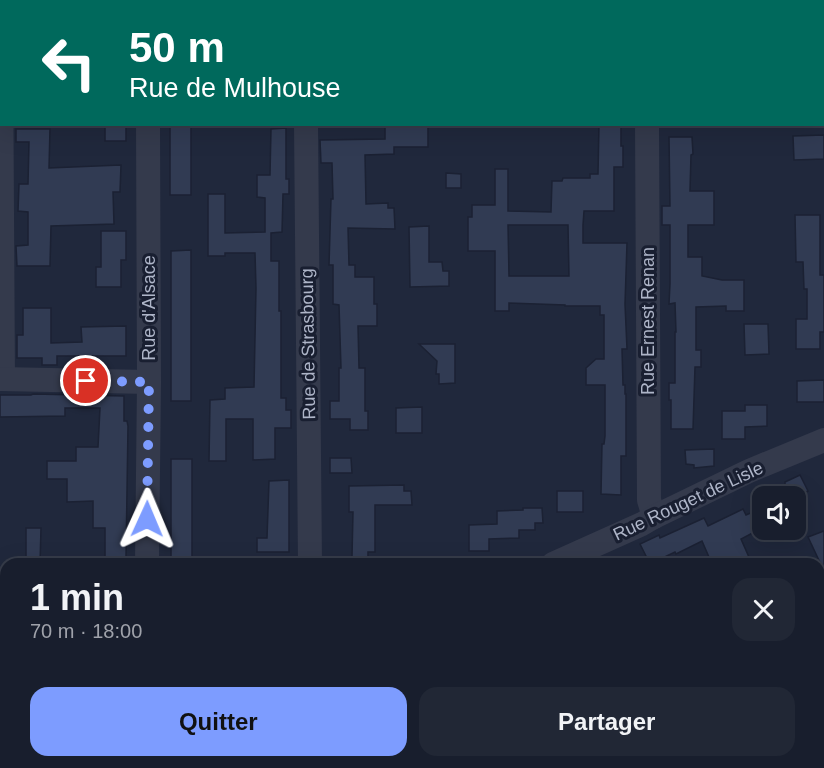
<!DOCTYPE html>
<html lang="fr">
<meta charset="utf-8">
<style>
:root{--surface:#181e2d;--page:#212735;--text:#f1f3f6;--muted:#9fa2aa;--line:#363c49;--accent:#7d9cff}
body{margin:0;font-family:Arial,sans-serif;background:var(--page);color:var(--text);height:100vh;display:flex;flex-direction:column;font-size:22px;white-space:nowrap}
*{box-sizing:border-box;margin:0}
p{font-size:20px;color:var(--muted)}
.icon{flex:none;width:33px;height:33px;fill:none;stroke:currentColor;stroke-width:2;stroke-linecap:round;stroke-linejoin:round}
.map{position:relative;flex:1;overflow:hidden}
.drawer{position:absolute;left:0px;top:558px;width:825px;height:210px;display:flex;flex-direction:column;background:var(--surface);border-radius:18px 18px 0 0;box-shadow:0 6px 24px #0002,0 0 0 2px var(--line)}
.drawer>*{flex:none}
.top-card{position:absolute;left:0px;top:0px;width:825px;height:126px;box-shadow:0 6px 24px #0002,0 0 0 2px var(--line);background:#00695c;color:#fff;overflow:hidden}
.buttons{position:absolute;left:752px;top:486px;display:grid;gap:12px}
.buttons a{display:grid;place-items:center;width:54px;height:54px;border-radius:12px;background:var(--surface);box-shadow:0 6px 24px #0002,0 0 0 2px var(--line);font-size:30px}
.pin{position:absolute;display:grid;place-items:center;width:51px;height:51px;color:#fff;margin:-26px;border:3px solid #fff;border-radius:50%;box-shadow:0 2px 6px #0007}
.me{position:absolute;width:66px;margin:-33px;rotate:1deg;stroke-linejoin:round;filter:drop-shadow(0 0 4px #0008)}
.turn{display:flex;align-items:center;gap:21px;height:126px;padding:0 30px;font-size:27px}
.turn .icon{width:78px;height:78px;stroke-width:2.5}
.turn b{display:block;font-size:42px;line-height:51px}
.round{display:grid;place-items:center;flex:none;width:63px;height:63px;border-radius:18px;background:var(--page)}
.headline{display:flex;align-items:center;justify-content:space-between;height:102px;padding:0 30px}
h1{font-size:36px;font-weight:700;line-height:45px}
.action{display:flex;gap:12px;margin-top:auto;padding:12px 30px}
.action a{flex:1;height:69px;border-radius:18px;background:var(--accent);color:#111;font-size:24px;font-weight:700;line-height:69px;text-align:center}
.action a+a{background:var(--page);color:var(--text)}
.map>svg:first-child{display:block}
</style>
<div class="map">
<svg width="824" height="768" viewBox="0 0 824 768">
<rect width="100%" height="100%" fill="#20283c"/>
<g fill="#313b53" stroke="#1b2133" stroke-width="1.5" fill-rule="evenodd">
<rect x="105" y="124" width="21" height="17"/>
<rect x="170" y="124" width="21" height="71"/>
<path d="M 385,124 L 428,124 L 428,147 L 394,147 L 394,154 L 365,155 L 366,204 L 388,203 L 388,208 L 394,208 L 395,229 L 348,228 L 349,265 L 355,265 L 355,277 L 374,277 L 374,304 L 377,304 L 377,326 L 358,326 L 359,368 L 365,368 L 365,411 L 368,411 L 368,430 L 350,430 L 350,419 L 330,419 L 330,401 L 339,401 L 339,368 L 341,368 L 339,305 L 333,304 L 333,265 L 329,265 L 331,199 L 333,199 L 332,163 L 321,163 L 320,140 L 385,139 Z"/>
<path d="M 599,124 L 621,124 L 621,146 L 623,146 L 623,167 L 614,167 L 614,211 L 584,211 L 583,225 L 583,243 L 627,243 L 625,304 L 627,349 L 622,349 L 623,385 L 625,385 L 625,394 L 626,394 L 626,456 L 621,456 L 621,495 L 601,494 L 602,444 L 604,444 L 605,436 L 605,385 L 586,385 L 586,368 L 596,359 L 604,359 L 604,315 L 600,315 L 600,306 L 565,306 L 565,305 L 509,303 L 509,311 L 495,311 L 495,251 L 468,251 L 468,217 L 472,217 L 472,205 L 495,205 L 495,169 L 508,169 L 508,211 L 551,212 L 552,181 L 562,181 L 563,178 L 590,178 L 590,174 L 598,174 ZM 508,225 L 568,225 L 569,276 L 509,276 Z"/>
<path d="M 286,128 L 286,179 L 289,179 L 289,194 L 283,194 L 282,232 L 271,233 L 271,261 L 279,261 L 279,311 L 281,311 L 281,398 L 286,398 L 286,410 L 291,410 L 291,428 L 275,428 L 275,459 L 253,460 L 253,419 L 226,419 L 226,461 L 209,461 L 210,400 L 225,399 L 225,388 L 254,387 L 256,288 L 255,253 L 225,253 L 225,256 L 208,256 L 208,194 L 225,194 L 225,233 L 265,232 L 265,198 L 257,197 L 257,175 L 270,175 L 271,129 Z"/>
<path d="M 16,129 L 50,129 L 49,168 L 121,165 L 120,192 L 113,192 L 114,224 L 51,226 L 50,266 L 17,266 L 16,246 L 28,245 L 28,212 L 18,211 L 19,184 L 28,184 L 29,142 L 16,142 Z"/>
<path d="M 824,135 L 824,159 L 794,160 L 793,136 Z"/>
<path d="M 669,137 L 692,137 L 693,154 L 691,155 L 690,191 L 714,191 L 714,225 L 688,225 L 688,257 L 702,257 L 702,276 L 722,280 L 744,280 L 744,311 L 726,311 L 726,306 L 696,307 L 696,350 L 701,350 L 701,367 L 695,367 L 693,429 L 671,429 L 671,400 L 669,400 L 669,383 L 675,383 L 675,332 L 676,332 L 675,303 L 669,304 L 670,284 L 670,225 L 662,225 L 662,206 L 670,206 Z"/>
<path d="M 446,173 L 461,174 L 461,188 L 446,188 Z"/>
<path d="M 795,215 L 820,215 L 820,275 L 824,275 L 824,332 L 820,332 L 820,349 L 796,349 L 796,319 L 807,319 L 807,289 L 804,289 L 803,262 L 796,262 Z"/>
<path d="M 429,226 L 429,262 L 442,262 L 443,271 L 449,271 L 449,286 L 410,287 L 409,227 Z"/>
<path d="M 101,231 L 126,231 L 126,260 L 121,260 L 121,287 L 96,287 L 96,267 L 101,267 Z"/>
<path d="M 191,250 L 191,401 L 171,401 L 171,251 Z"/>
<path d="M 23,308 L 51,308 L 51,343 L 82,342 L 81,327 L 126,326 L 126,356 L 57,356 L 57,365 L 42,365 L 42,358 L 17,358 L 17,335 L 23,335 Z"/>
<path d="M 744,324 L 768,324 L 769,354 L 745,355 Z"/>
<path d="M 419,344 L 455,344 L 455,383 L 439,384 L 439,374 L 436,374 L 437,361 Z"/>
<path d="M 824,380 L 824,402 L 797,402 L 797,381 Z"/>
<path d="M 33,394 L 124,396 L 124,421 L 127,421 L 128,426 L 126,557 L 105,557 L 105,528 L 93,528 L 93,501 L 67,502 L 67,479 L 47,479 L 47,461 L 76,461 L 76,447 L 98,447 L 100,408 L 65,408 L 65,416 L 0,417 L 0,395 L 31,395 Z"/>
<path d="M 745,405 L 767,405 L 767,426 L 745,427 L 745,439 L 722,439 L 722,411 L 745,411 Z"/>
<path d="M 422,407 L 422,433 L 396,433 L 396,408 Z"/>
<path d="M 714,449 L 714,466 L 694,468 L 694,465 L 686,464 L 685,450 Z"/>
<path d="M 330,458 L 351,458 L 352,473 L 330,473 Z"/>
<rect x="171" y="459" width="21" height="105"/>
<path d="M 800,475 L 808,491 L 796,496 L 789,496 L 785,488 L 785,482 Z"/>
<path d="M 289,480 L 289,552 L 257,552 L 257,538 L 267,538 L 269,481 Z"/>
<path d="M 404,485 L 404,491 L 411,491 L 412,505 L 375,505 L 375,552 L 368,552 L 368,557 L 352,557 L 353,512 L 349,512 L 349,486 Z"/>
<rect x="557" y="491" width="26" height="21"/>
<path d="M 523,508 L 542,508 L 543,523 L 535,523 L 535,530 L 519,530 L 519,538 L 489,539 L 489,551 L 469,551 L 469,525 L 497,524 L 497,511 L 523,510 Z"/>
<path d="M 762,508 L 762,528 L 741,539 L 752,564 L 712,564 L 702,541 L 676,554 L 675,552 L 650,564 L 640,544 L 659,535 L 660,538 L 704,518 L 708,526 L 743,509 L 746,515 Z"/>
<path d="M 26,528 L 41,528 L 40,564 L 26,564 Z"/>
<path d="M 824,531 L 824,571 L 808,537 Z"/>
</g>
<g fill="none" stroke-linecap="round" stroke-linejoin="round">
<g stroke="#343a4c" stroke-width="24">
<path d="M 745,0 L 745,2"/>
<path d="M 311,2 L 311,0"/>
<path d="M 1,45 L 3,379"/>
<path d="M 306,124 L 310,564"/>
<path d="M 647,124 L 649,500 L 654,517"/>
<path d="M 0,379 L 149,382"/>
<path d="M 147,564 L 149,382 L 148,124"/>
<path d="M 553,564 L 642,524 L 654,517 L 749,471 L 824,440"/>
<path d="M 0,599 L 6,599"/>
<path d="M 819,669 L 824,667"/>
<path d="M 148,762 L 148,768"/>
<path d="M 325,762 L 327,768"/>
<path d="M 532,768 L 549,762"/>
</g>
</g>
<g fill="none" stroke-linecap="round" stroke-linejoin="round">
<path stroke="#7d9cff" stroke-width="10" stroke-dasharray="0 18" d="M 86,381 L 149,382 L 147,519"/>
</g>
<g text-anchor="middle" stroke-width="6" stroke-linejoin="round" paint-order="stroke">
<g font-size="18" fill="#aeb5c8" stroke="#191f31">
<text transform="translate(149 308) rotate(-90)" y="6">Rue d'Alsace</text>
<text transform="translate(648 321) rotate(-90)" y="6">Rue Ernest Renan</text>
<text transform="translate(308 344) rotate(-91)" y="6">Rue de Strasbourg</text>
<text transform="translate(688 501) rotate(-25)" y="6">Rue Rouget de Lisle</text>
</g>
</g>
</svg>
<div class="buttons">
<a><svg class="icon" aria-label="sound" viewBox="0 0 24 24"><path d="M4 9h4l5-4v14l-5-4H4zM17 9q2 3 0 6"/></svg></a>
</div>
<div class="pin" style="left:86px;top:381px;background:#d93025"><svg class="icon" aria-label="arrive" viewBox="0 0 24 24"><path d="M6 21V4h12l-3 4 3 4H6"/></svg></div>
<svg class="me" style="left:147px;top:519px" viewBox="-20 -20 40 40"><path d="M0-17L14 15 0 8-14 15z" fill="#7d9cff" stroke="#fff" stroke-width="4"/></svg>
<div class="top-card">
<div class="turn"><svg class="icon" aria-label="left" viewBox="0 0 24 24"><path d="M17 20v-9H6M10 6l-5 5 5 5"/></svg><div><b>50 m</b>Rue de Mulhouse</div></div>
</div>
<section class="drawer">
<div class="headline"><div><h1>1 min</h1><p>70 m · 18:00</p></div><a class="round"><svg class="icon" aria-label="close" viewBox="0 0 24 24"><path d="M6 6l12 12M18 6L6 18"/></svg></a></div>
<div class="action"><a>Quitter</a><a>Partager</a></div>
</section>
</div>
